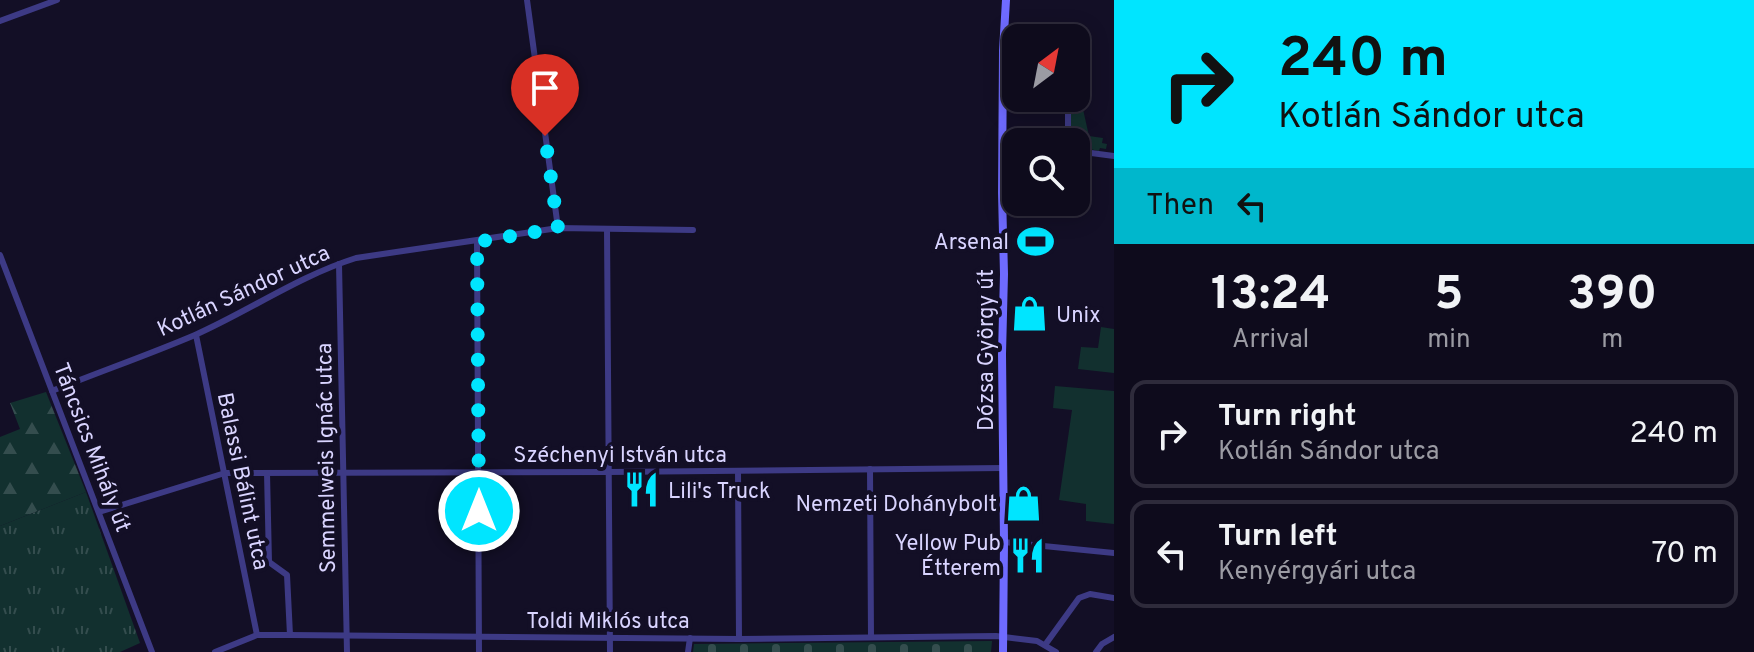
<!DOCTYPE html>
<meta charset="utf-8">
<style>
:root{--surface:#0e0b1c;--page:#1c1929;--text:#f1f3f6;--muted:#9b9ba3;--line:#2e2b3b}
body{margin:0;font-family:Overpass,sans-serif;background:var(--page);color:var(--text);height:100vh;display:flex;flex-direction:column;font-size:30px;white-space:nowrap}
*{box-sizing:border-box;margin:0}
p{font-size:26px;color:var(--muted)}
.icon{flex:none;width:44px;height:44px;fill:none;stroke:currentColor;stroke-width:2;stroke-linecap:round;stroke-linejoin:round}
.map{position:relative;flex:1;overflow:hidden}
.details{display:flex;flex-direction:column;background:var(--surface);width:640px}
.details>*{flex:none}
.guide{background:#00e5ff;color:#111;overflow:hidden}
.needle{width:52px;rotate:32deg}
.buttons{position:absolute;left:1002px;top:24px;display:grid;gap:16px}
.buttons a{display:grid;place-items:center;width:88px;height:88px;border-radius:16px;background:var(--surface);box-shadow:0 4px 20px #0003,0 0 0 2px var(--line);font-size:40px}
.pin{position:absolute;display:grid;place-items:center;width:68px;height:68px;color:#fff;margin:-82px -34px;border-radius:50% 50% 50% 0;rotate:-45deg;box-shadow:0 0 8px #0007}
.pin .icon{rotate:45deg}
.me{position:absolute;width:88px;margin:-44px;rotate:0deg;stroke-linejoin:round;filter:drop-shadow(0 0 6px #0008)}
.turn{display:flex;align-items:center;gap:28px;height:168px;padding:0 32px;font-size:36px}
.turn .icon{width:104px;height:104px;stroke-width:2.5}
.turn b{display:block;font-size:56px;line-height:68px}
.then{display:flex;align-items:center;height:76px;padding:0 32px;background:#0003;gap:16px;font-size:30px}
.eta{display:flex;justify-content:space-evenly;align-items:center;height:136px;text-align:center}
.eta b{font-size:48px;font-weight:700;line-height:56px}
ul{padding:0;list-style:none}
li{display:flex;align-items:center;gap:24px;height:108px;margin:0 16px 12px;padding:0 16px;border:4px solid var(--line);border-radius:16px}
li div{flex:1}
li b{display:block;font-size:30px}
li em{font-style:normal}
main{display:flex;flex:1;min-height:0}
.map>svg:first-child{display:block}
</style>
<main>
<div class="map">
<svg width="1114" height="652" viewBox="0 0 1114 652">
<defs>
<pattern id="forest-firs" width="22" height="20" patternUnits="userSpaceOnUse" patternTransform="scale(2)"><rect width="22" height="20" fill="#12302f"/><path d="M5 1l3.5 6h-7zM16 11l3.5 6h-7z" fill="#344d4e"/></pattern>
<pattern id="cemetery-stones" width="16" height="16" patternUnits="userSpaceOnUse" patternTransform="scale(2)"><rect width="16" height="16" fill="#12302f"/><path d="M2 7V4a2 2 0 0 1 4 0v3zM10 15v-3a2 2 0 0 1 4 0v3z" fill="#344d4e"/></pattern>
<pattern id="park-tufts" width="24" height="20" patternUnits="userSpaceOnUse" patternTransform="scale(2)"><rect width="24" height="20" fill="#12302f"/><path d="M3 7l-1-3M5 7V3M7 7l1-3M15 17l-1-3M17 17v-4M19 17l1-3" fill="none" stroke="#344d4e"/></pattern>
</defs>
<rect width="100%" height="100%" fill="#130f26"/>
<g fill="#12302f">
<path d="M 1076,78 L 1089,136 L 1103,138 L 1102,143 L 1107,144 L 1106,149 L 1100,148 L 1099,151 C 1066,145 1070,126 1070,98 L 1076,98 Z"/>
<path d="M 1101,327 L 1114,329 L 1114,373 L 1078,369 L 1081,347 L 1098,348 Z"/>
<path d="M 1055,386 L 1114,391 L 1114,524 L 1086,521 L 1086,504 L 1059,500 L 1072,410 L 1053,408 Z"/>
</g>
<path fill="url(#forest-firs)" d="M 46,392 L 86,492 L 0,526 L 0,437 L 20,429 L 10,403 Z"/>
<path fill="url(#cemetery-stones)" d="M 992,641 L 991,652 L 693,652 L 694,644 Z"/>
<path fill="url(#park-tufts)" d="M 86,492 L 140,643 L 120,652 L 0,652 L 0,526 Z"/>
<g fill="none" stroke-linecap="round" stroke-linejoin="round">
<g stroke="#3d3a85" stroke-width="6">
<path d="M 527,0 L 558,228"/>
<path d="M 0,21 L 57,0"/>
<path d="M 1003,51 L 1016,58"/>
<path d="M 1068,98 L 1068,130 L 1073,142"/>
<path d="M 1003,145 L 1016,145"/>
<path d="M 1076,151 L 1114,156"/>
<path d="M 607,229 L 610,652"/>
<path d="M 477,242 L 479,652"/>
<path d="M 0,255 L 152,652"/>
<path d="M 339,264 L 347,652"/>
<path d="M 196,335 L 257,635"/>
<path d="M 52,391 C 99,372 148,355 195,335 C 249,311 299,276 356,258 L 558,228 L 693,230"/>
<path d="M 870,469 L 871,637"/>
<path d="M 738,471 L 739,639"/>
<path d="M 267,473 L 269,562 L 287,575 L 290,635"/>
<path d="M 99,512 L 225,473 L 609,472 L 1003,468"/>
<path d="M 1004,542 L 1114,553"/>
<path d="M 1045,645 L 1079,598 L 1090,594 L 1114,598"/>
<path d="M 215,652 L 257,635 L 290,635 L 739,639 L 996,636 L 1037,641 L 1056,652"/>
<path d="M 688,652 L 690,638"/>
<path d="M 1096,652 L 1102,644 L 1114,637"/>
</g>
<path stroke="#6f6bff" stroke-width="8" d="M 1003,652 L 1004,542 L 1002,354 L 1004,274 L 1002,193 L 1003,51 L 1006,0"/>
</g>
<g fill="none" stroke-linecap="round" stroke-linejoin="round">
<path stroke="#00e5ff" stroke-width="14" stroke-dasharray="0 25.2" d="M 479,511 L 477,242 L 558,228 L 545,136"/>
</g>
<defs>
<symbol id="stadium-bare" viewBox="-9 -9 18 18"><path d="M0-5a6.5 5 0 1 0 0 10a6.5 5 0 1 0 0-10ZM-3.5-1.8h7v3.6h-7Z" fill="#00e5ff" stroke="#130f26" stroke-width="2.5" paint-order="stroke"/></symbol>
<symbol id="shop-bare" viewBox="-9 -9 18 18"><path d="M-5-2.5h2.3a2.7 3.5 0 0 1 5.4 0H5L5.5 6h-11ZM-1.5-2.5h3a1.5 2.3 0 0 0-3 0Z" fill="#00e5ff" stroke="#130f26" stroke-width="2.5" paint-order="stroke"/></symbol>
<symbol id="restaurant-bare" viewBox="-9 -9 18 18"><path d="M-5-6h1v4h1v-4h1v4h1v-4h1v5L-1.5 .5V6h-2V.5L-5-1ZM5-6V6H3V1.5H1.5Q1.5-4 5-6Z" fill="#00e5ff" stroke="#130f26" stroke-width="2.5" paint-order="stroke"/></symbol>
</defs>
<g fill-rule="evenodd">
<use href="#stadium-bare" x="1010" y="216" width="51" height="51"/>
<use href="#shop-bare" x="1004" y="288" width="51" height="51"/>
<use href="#restaurant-bare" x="616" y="464" width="51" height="51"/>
<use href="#shop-bare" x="998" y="478" width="51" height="51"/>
<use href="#restaurant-bare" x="1002" y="530" width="51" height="51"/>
</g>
<g text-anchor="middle" stroke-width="8" stroke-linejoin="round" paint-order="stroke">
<g font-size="22" fill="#d9d4ff" stroke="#130f26" text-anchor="end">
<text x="1009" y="249">Arsenal</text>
<text x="1056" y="322" text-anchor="start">Unix</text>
<text x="668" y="498" text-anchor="start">Lili's Truck</text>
<text x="997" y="511">Nemzeti Dohánybolt</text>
<text x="1001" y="550">Yellow Pub<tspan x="1001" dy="25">Étterem</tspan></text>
</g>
<g font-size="22" fill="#d9d4ff" stroke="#130f26">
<text transform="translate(243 290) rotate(-25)" y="8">Kotlán Sándor utca</text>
<text transform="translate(985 350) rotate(-90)" y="8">Dózsa György út</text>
<text transform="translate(93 447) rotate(69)" y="8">Táncsics Mihály út</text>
<text x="620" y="462">Széchenyi István utca</text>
<text transform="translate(325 458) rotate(-91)" y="8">Semmelweis Ignác utca</text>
<text transform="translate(244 481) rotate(78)" y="8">Balassi Bálint utca</text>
<text x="608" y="628">Toldi Miklós utca</text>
</g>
</g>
</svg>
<div class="buttons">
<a><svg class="needle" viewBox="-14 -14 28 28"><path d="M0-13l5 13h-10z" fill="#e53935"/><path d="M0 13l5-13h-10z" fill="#9b9ba3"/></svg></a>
<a><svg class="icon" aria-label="search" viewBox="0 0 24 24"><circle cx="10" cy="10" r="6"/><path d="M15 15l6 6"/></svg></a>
</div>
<div class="pin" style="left:545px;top:136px;background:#d93025"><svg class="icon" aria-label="arrive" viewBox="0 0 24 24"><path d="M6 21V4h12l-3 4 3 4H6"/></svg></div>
<svg class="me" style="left:479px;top:511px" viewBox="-20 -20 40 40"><circle r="17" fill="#00e5ff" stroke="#fff" stroke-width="3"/><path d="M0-11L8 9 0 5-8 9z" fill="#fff"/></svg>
</div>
<section class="details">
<div class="guide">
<div class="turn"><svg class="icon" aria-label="right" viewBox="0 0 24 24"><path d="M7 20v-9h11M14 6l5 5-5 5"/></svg><div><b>240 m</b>Kotlán Sándor utca</div></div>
<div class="then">Then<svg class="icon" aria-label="left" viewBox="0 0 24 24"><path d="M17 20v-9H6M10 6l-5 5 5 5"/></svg></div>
</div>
<div class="eta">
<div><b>13:24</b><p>Arrival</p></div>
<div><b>5</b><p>min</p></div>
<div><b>390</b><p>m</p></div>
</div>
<ul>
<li><svg class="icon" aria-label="right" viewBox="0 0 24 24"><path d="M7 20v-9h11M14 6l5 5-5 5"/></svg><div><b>Turn right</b><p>Kotlán Sándor utca</p></div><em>240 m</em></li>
<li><svg class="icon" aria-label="left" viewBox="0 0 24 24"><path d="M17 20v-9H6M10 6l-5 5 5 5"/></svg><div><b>Turn left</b><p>Kenyérgyári utca</p></div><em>70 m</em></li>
</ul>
</section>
</main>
